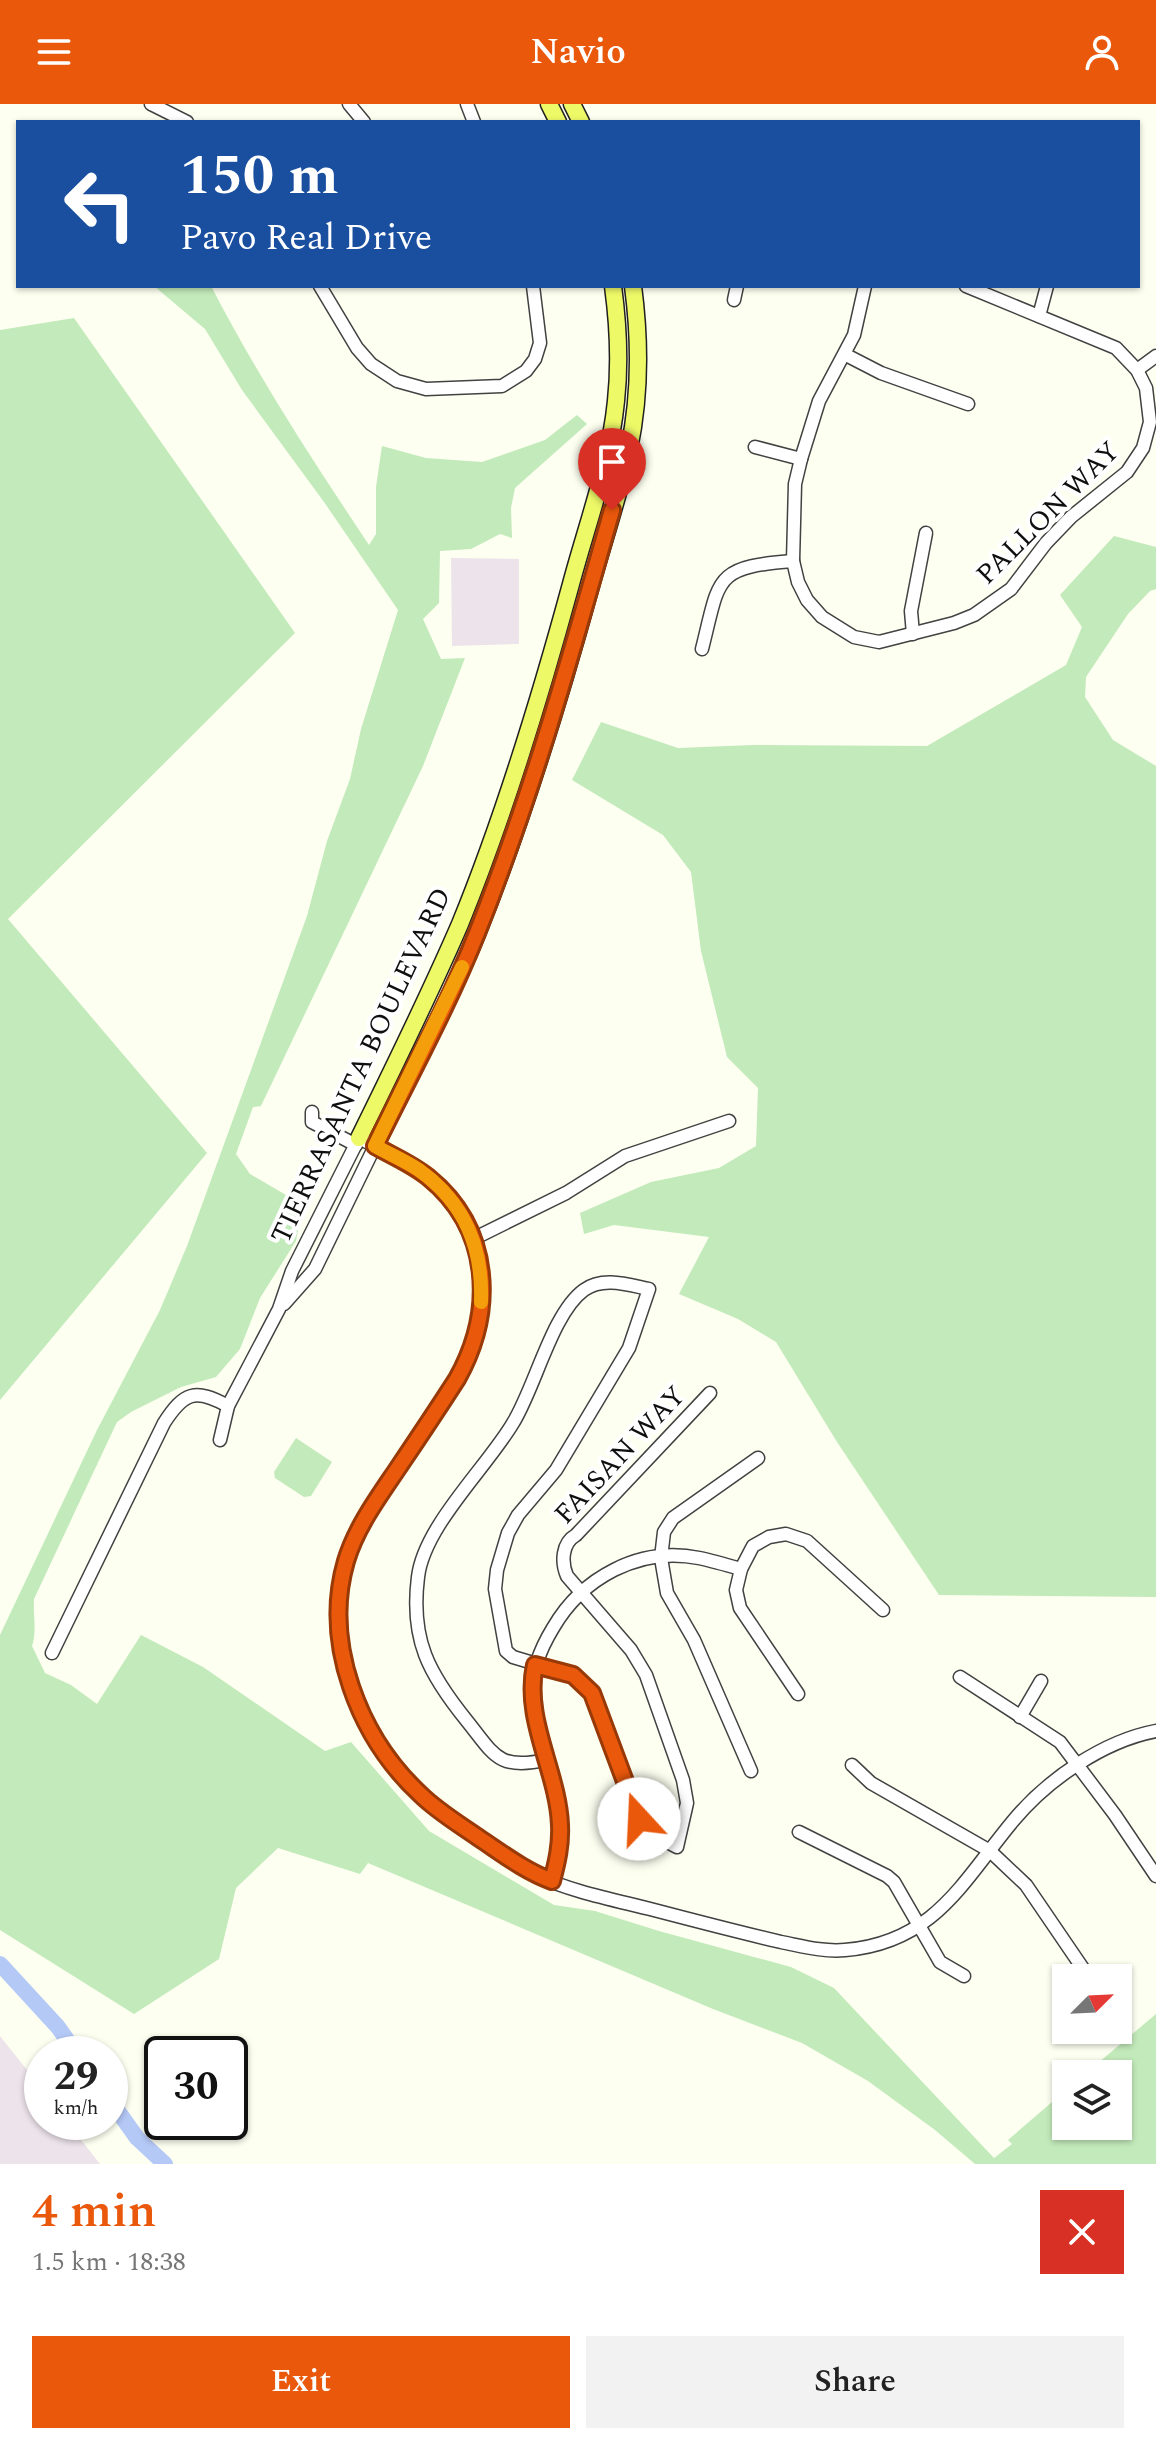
<!DOCTYPE html>
<meta charset="utf-8">
<style>
:root{--surface:#fff;--page:#f2f2f2;--text:#222;--muted:#767676;--accent:#ea580c}
body{margin:0;font-family:Spectral,serif;background:var(--page);color:var(--text);height:100vh;display:flex;flex-direction:column;font-size:30px;white-space:nowrap}
*{box-sizing:border-box;margin:0}
p{font-size:26px;color:var(--muted)}
.icon{flex:none;width:44px;height:44px;fill:none;stroke:currentColor;stroke-width:2;stroke-linecap:round;stroke-linejoin:round}
.map{position:relative;height:2060px;overflow:hidden}
.panel{display:flex;flex-direction:column;background:var(--surface);flex:1}
.panel>*{flex:none}
.top-card{position:absolute;left:16px;top:16px;width:1124px;height:168px;border-radius:0px;box-shadow:0 2px 6px #0004;background:#1a4fa0;color:#fff;overflow:hidden}
.needle{width:52px;rotate:66deg}
.buttons{position:absolute;left:1052px;top:1860px;display:grid;gap:16px}
.buttons a{display:grid;place-items:center;width:80px;height:80px;border-radius:0px;background:var(--surface);box-shadow:0 2px 6px #0004;font-size:40px}
.speed{position:absolute;left:24px;top:1932px;display:flex;gap:16px;font-size:40px;font-weight:700;text-align:center}
.speed>*{display:grid;place-content:center;width:104px;height:104px;border-radius:50%;background:var(--surface);box-shadow:0 2px 6px #0004;line-height:1}
.speed small{font-size:20px;font-weight:400}
.speed .limit{border:4px solid #111;border-radius:12px;background:#fff;color:#111}
.pin{position:absolute;display:grid;place-items:center;width:68px;height:68px;color:#fff;margin:-82px -34px;border-radius:50% 50% 50% 0;rotate:-45deg;box-shadow:0 0 8px #0007}
.pin .icon{rotate:45deg}
.me{position:absolute;width:88px;margin:-44px;rotate:340deg;stroke-linejoin:round;filter:drop-shadow(0 0 6px #0008)}
.turn{display:flex;align-items:center;gap:28px;height:168px;padding:0 32px;font-size:36px}
.turn .icon{width:104px;height:104px;stroke-width:2.5}
.turn b{display:block;font-size:56px;line-height:68px}
.round{display:grid;place-items:center;flex:none;width:84px;height:84px;border-radius:0px;background:var(--page)}
.summary{display:flex;align-items:center;justify-content:space-between;height:136px;padding:0 32px}
h1{font-size:48px;font-weight:600;line-height:60px;color:var(--accent)}
.action{display:flex;gap:16px;margin-top:auto;padding:16px 32px}
.action a{flex:1;height:92px;border-radius:0px;background:var(--accent);color:#fff;font-size:32px;font-weight:600;line-height:92px;text-align:center}
.action a+a{background:var(--page);color:var(--text)}
header{display:flex;justify-content:space-between;align-items:center;height:104px;padding:0 32px;background:var(--accent);color:#fff;font-size:36px;font-weight:600}
.map>svg:first-child{display:block}
</style>
<header><svg class="icon" aria-label="menu" viewBox="0 0 24 24"><path d="M4 6h16M4 12h16M4 18h16"/></svg>Navio<svg class="icon" aria-label="person" viewBox="0 0 24 24"><circle cx="12" cy="8" r="4"/><path d="M4 21q1-7 8-7t8 7"/></svg></header>
<div class="map">
<svg width="1156" height="2060" viewBox="0 0 1156 2060">
<rect width="100%" height="100%" fill="#fdfff1"/>
<g fill="#ede3eb">
<path d="M 451,454 L 519,455 L 519,540 L 452,542 Z"/>
<path d="M 0,1932 L 42,1985 L 42,2018 L 67,2018 L 100,2060 L 0,2060 Z"/>
</g>
<g fill="#c3eaba">
<path d="M 154,182 L 211,182 C 257,271 313,357 369,441 L 376,430 L 376,383 L 382,342 L 426,354 L 482,358 L 545,336 L 577,311 L 587,320 L 515,384 L 511,404 L 512,434 L 500,430 L 471,445 L 440,447 L 439,499 L 423,515 L 441,555 L 465,554 L 423,662 L 261,1002 L 253,1003 L 236,1050 L 250,1070 L 303,1101 L 296,1137 L 260,1194 L 240,1245 L 216,1273 L 181,1283 L 131,1308 L 117,1318 L 34,1495 C 33,1511 37,1528 32,1542 L 45,1569 L 71,1581 L 97,1600 L 141,1531 L 203,1563 L 325,1647 L 351,1638 L 429,1727 L 554,1801 L 595,1807 L 659,1827 L 791,1863 L 834,1884 L 994,2054 L 1012,2040 L 1008,2036 L 1066,1986 L 1066,2022 L 1118,2022 L 1118,1970 L 1085,1970 L 1156,1910 L 1156,2060 L 975,2060 L 935,2026 L 868,1977 L 802,1939 L 713,1905 L 368,1759 L 360,1770 L 278,1744 L 236,1784 L 219,1855 L 134,1910 L 0,1826 L 0,1531 L 97,1326 L 160,1206 L 187,1142 L 307,812 L 327,737 L 350,675 L 361,625 L 398,506 L 324,398 L 242,286 L 205,225 Z"/>
<path d="M 74,214 L 295,529 L 8,815 L 207,1049 L 0,1296 L 0,226 Z"/>
<path d="M 1114,432 L 1156,443 L 1156,485 L 1150,487 L 1128,510 L 1086,573 L 1085,593 L 1113,636 L 1156,662 L 1156,1493 L 939,1491 L 837,1338 L 776,1238 L 738,1215 L 679,1190 L 709,1133 L 614,1121 L 584,1130 L 580,1109 L 651,1078 L 719,1064 L 756,1042 L 758,984 L 727,953 L 701,847 L 691,768 L 663,731 L 572,676 L 601,618 L 678,644 L 752,641 L 927,642 L 1066,561 L 1082,523 L 1060,491 Z"/>
<path d="M 296,1334 L 332,1358 L 311,1392 L 304,1393 L 275,1374 L 274,1368 Z"/>
</g>
<g fill="none" stroke-linecap="round" stroke-linejoin="round">
<g stroke="#b5c9f7" stroke-width="16">
<path d="M 0,1860 L 58,1923 L 77,1950"/>
<path d="M 110,1996 L 137,2034 L 165,2060"/>
</g>
<defs>
<g id="minor">
<path d="M 151,0 L 187,18"/>
<path d="M 349,0 L 364,18"/>
<path d="M 467,0 L 474,18"/>
<path d="M 320,182 L 357,244 L 371,260 L 397,277 L 426,285 L 502,282 L 526,267 L 535,255 L 540,239 L 533,182"/>
<path d="M 865,182 L 854,231 L 819,297 L 801,355 L 795,380 L 793,457 L 798,478 L 807,496 L 822,513 L 854,533 L 879,538 L 954,519 L 974,511 L 1011,485 L 1046,439 L 1071,413 L 1127,368 L 1143,344 L 1150,318 L 1146,284 L 1137,266 L 1116,244 L 966,182"/>
<path d="M 734,196 L 737,182"/>
<path d="M 1039,212 L 1047,182"/>
<path d="M 846,251 L 881,269 L 968,300"/>
<path d="M 1137,266 L 1156,252"/>
<path d="M 755,343 L 801,355"/>
<path d="M 913,530 L 911,507 L 926,429"/>
<path d="M 702,545 C 720,474 713,463 793,457"/>
<path d="M 312,1008 L 312,1018 L 356,1041"/>
<path d="M 475,1134 L 566,1089 L 625,1052 L 729,1017"/>
<path d="M 284,1200 L 315,1165 L 375,1042"/>
<path d="M 220,1336 L 228,1302 L 279,1205 L 292,1167 L 359,1034 C 383,1047 410,1057 430,1074 C 455,1096 473,1125 479,1157 C 503,1274 381,1353 347,1455 C 319,1537 360,1627 416,1686 C 435,1706 459,1720 481,1735 C 499,1748 517,1762 536,1771 C 572,1788 615,1796 654,1806 C 696,1817 738,1828 781,1838 C 802,1842 823,1848 845,1846 C 934,1839 963,1777 1013,1717 C 1047,1676 1103,1637 1156,1627"/>
<path d="M 52,1549 L 164,1319 C 184,1288 195,1284 228,1302"/>
<path d="M 960,1573 L 1060,1638 L 1115,1711 L 1156,1772"/>
<path d="M 798,1590 L 740,1504 L 736,1486 L 741,1465 L 753,1442 L 769,1433 L 786,1430 L 807,1437 L 883,1506"/>
<path d="M 1020,1613 L 1041,1577"/>
<path d="M 546,1656 C 498,1666 495,1652 467,1617 C 429,1570 410,1536 418,1473 C 424,1422 487,1363 513,1319 C 535,1284 552,1209 584,1186 C 603,1172 629,1181 649,1185 L 629,1244 L 556,1366 L 518,1411 L 508,1429 L 497,1466 L 495,1485 L 506,1547 L 513,1553 L 573,1571 L 592,1589 L 639,1715 L 650,1729 L 677,1743 L 687,1699 L 683,1676 L 646,1571 L 631,1546 L 567,1472 C 561,1458 562,1439 576,1431 L 710,1289"/>
<path d="M 852,1661 L 871,1679 L 990,1747 L 1026,1781 L 1086,1869"/>
<path d="M 751,1667 L 694,1536 L 667,1489 L 661,1454 L 664,1428 L 673,1414 L 758,1354"/>
<path d="M 799,1728 L 887,1772 L 894,1778 L 940,1858 L 964,1872"/>
<path d="M 552,1777 L 559,1750 L 560,1718 L 532,1594 C 532,1567 539,1547 553,1524 C 582,1474 639,1442 699,1454 C 713,1457 727,1461 741,1465"/>
</g>
<g id="major">
<path d="M 549,0 L 558,18"/>
<path d="M 572,0 L 581,18"/>
<path d="M 359,1034 C 394,963 429,892 460,820 C 505,710 540,594 571,480 C 587,420 610,359 616,297 C 620,260 618,219 613,182"/>
<path d="M 375,1042 C 409,972 447,903 477,830 C 522,718 558,601 590,485 C 603,438 619,392 629,345 C 640,293 640,235 633,182"/>
</g>
</defs>
<use href="#minor" stroke="#424242" stroke-width="15"/>
<use href="#major" stroke="#202020" stroke-width="19"/>
<use href="#minor" stroke="#fff" stroke-width="12"/>
<use href="#major" stroke="#eef967" stroke-width="16"/>
</g>
<g fill="none" stroke-linecap="round" stroke-linejoin="round">
<defs>
<path id="route" d="M 612,406 C 572,548 532,691 477,829 C 448,902 410,971 375,1042 C 393,1052 412,1060 428,1073 C 492,1125 495,1207 457,1275 C 437,1306 417,1336 396,1367 C 377,1395 356,1424 346,1457 C 322,1539 359,1633 420,1690 C 437,1707 459,1720 479,1734 C 503,1750 525,1767 552,1777 C 557,1758 561,1741 560,1721 C 558,1668 523,1615 535,1561 L 573,1571 L 592,1589 L 639,1715"/>
</defs>
<use href="#route" stroke="#983908" stroke-width="20"/>
<use href="#route" stroke="#ea580c" stroke-width="14"/>
<path stroke="#f59e0b" stroke-width="14" d="M 462,863 L 375,1042 C 389,1050 406,1057 419,1066 C 465,1099 483,1143 481,1198"/>
</g>
<g text-anchor="middle" stroke-width="8" stroke-linejoin="round" paint-order="stroke">
<g font-size="28" fill="#0f0f0f" stroke="#fff">
<text transform="translate(1047 408) rotate(-45)" y="10">PALLON WAY</text>
<text transform="translate(360 961) rotate(-65)" y="10">TIERRASANTA BOULEVARD</text>
<text transform="translate(619 1350) rotate(-47)" y="10">FAISAN WAY</text>
</g>
</g>
</svg>
<div class="buttons">
<a><svg class="needle" viewBox="-14 -14 28 28"><path d="M0-13l5 13h-10z" fill="#e53935"/><path d="M0 13l5-13h-10z" fill="#767676"/></svg></a>
<a><svg class="icon" aria-label="layers" viewBox="0 0 24 24"><path d="M12 4l9 5-9 5-9-5zM3 14l9 5 9-5"/></svg></a>
</div>
<div class="speed"><div>29<small>km/h</small></div><div class="limit">30</div></div>
<div class="pin" style="left:612px;top:406px;background:#d93025"><svg class="icon" aria-label="arrive" viewBox="0 0 24 24"><path d="M6 21V4h12l-3 4 3 4H6"/></svg></div>
<svg class="me" style="left:639px;top:1715px" viewBox="-20 -20 40 40"><circle r="19" fill="#fff"/><path d="M0-13L10 11 0 6-10 11z" fill="#ea580c"/></svg>
<div class="top-card">
<div class="turn"><svg class="icon" aria-label="left" viewBox="0 0 24 24"><path d="M17 20v-9H6M10 6l-5 5 5 5"/></svg><div><b>150 m</b>Pavo Real Drive</div></div>
</div>
</div>
<section class="panel">
<div class="summary"><div><h1>4 min</h1><p>1.5 km · 18:38</p></div><a class="round" style="background:#d93025;color:#fff"><svg class="icon" aria-label="close" viewBox="0 0 24 24"><path d="M6 6l12 12M18 6L6 18"/></svg></a></div>
<div class="action"><a>Exit</a><a>Share</a></div>
</section>
